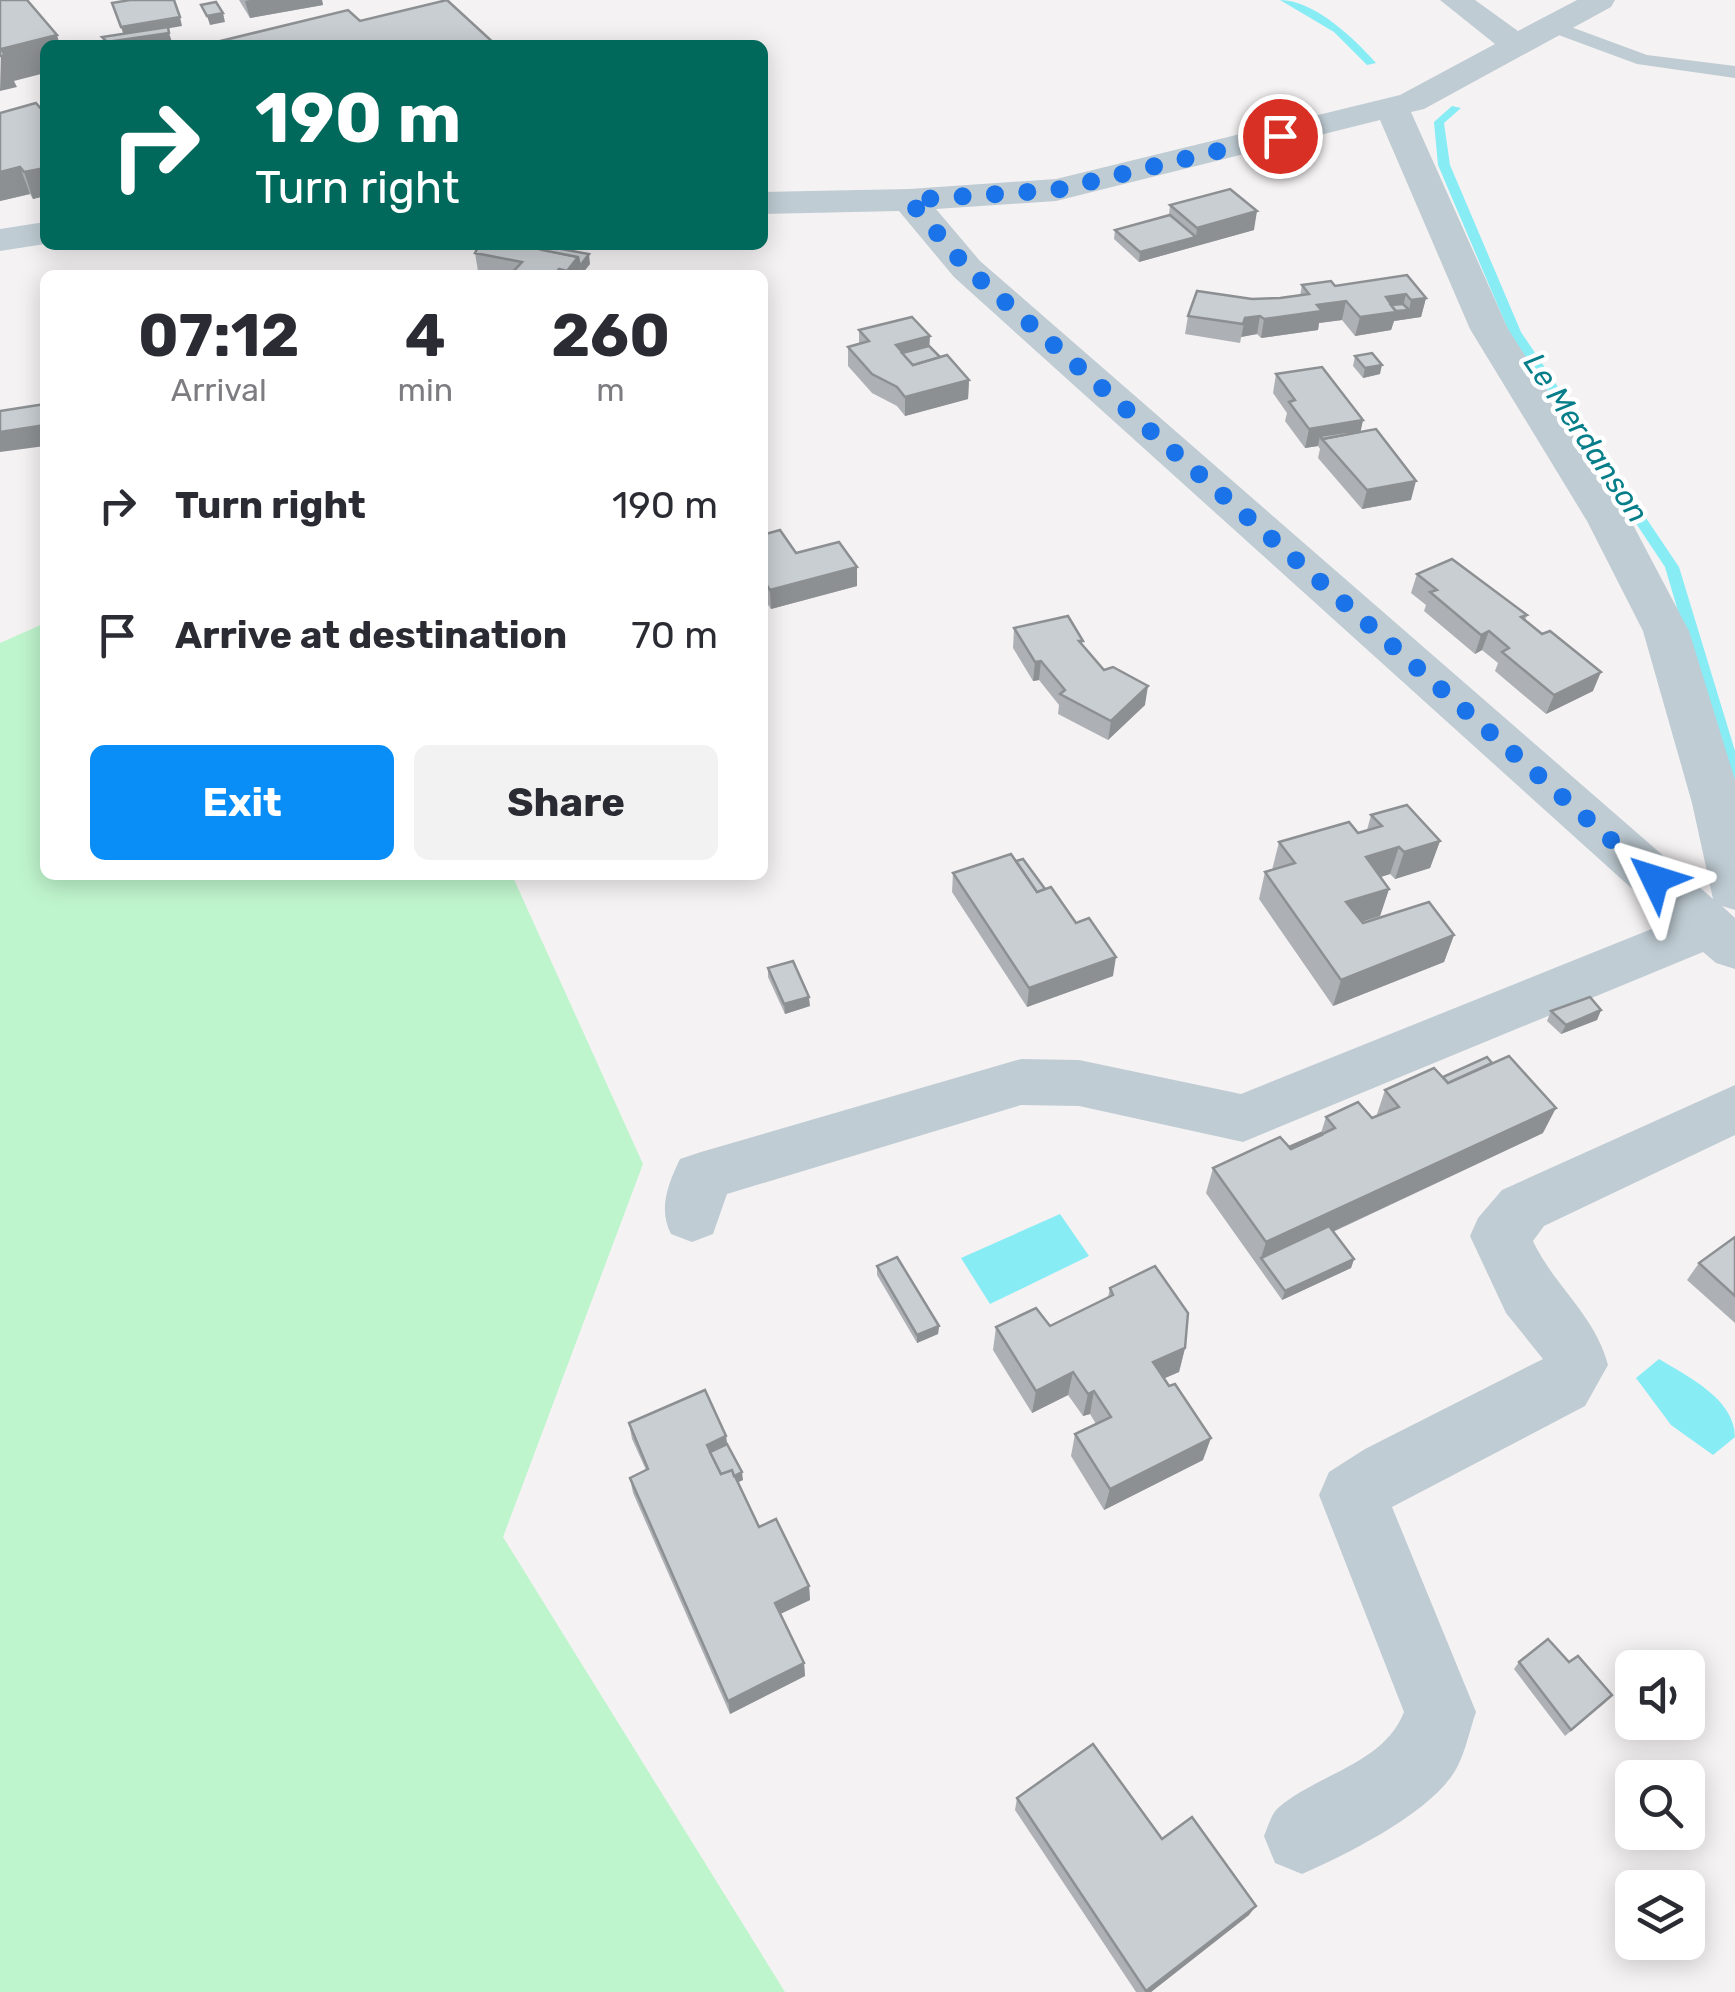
<!DOCTYPE html>
<style>
:root{--surface:#fff;--page:#f2f2f3;--text:#2b2b33;--muted:#7c7c81;--accent:#098ef8}
body{margin:0;font-family:Rubik,sans-serif;background:var(--page);color:var(--text);height:100vh;display:flex;flex-direction:column;font-size:38px;white-space:nowrap}
*{box-sizing:border-box;margin:0}
p{font-size:32px;color:var(--muted)}
.icon{flex:none;width:55px;height:55px;fill:none;stroke:currentColor;stroke-width:2;stroke-linecap:round;stroke-linejoin:round}
.map{position:relative;flex:1;overflow:hidden}
.details{position:absolute;left:40px;top:270px;width:728px;height:610px;display:flex;flex-direction:column;background:var(--surface);border-radius:15px;box-shadow:0 5px 25px #0003}
.details>*{flex:none}
.guide{position:absolute;left:40px;top:40px;width:728px;height:210px;border-radius:15px;box-shadow:0 5px 25px #0003;background:#00695c;color:#fff;overflow:hidden}
.controls{position:absolute;left:1615px;top:1650px;display:grid;gap:20px}
.controls a{display:grid;place-items:center;width:90px;height:90px;border-radius:15px;background:var(--surface);box-shadow:0 5px 25px #0003;font-size:50px}
.pin{position:absolute;display:grid;place-items:center;width:85px;height:85px;color:#fff;margin:-42px;border:5px solid #fff;border-radius:50%;box-shadow:0 2px 10px #0007}
.me{position:absolute;width:110px;margin:-55px;rotate:311deg;stroke-linejoin:round;filter:drop-shadow(0 0 8px #0008)}
.turn{display:flex;align-items:center;gap:35px;height:210px;padding:0 50px;font-size:45px}
.turn .icon{width:130px;height:130px;stroke-width:2.5}
.turn b{display:block;font-size:70px;line-height:85px}
.eta{display:flex;justify-content:space-evenly;align-items:center;height:170px;text-align:center}
.eta b{font-size:60px;font-weight:700;line-height:70px}
.cta{display:flex;gap:20px;margin-top:auto;padding:20px 50px}
.cta a{flex:1;height:115px;border-radius:15px;background:var(--accent);color:#fff;font-size:40px;font-weight:700;line-height:115px;text-align:center}
.cta a+a{background:var(--page);color:var(--text)}
ul{padding:0;list-style:none}
li{display:flex;align-items:center;gap:30px;height:130px;padding:0 50px}
li div{flex:1}
li b{display:block;font-size:38px}
li em{font-style:normal}
.map>svg:first-child{display:block}
</style>
<div class="map">
<svg width="1735" height="1992" viewBox="0 0 1735 1992">
<rect width="100%" height="100%" fill="#f5f2f3"/>
<path fill="#bff5cd" d="M 45,623 L 45,875 L 512,875 L 643,1164 L 503,1537 L 785,1992 L 0,1992 L 0,643 Z"/>
<g fill="#88ecf5">
<path d="M 1060,1214 L 1089,1256 L 990,1304 L 961,1258 Z"/>
<path d="M 1659,1359 C 1687,1376 1735,1399 1735,1437 L 1713,1455 L 1671,1425 L 1636,1378 Z"/>
</g>
<g fill="none" stroke-linecap="round" stroke-linejoin="round">
<g fill="#88ecf5" fill-rule="evenodd">
<path d="M 1280,0 C 1314,0 1355,39 1376,63 L 1367,65 L 1334,32 Z"/>
<path d="M 1452,106 L 1461,108 L 1444,123 L 1450,165 L 1521,332 L 1679,567 L 1735,751 L 1735,783 L 1727,777 L 1665,567 L 1509,332 L 1438,165 L 1434,122 Z"/>
</g>
<path fill="#bfccd3" fill-rule="evenodd" d="M 1552,20 L 1647,55 L 1735,66 L 1735,78 L 1637,64 L 1545,30 L 1545,22 Z"/>
<g fill="#bfccd3" fill-rule="evenodd">
<path d="M 1440,0 L 1475,0 L 1518,31 L 1577,0 L 1615,0 L 1611,7 L 1424,109 L 1411,112 L 1508,329 L 1631,521 L 1689,631 L 1735,780 L 1735,910 L 1722,906 L 1735,918 L 1735,969 L 1716,963 L 1703,952 L 1243,1142 L 1079,1106 L 1021,1105 L 727,1194 L 713,1234 L 692,1242 L 671,1234 C 658,1209 668,1184 680,1159 L 701,1152 L 1021,1059 L 1079,1060 L 1241,1094 L 1669,922 L 954,277 L 899,211 L 762,214 L 762,192 L 909,189 L 1056,179 L 1400,95 L 1495,44 ZM 1380,120 L 1470,329 L 1587,521 L 1643,631 L 1692,803 L 1713,899 L 980,261 L 936,209 L 1056,201 Z"/>
<path d="M 45,222 L 45,244 L 0,251 L 0,229 Z"/>
<path d="M 1735,1085 L 1735,1135 L 1544,1226 L 1533,1241 C 1554,1286 1595,1315 1608,1365 L 1585,1406 L 1392,1507 L 1476,1712 C 1469,1732 1464,1760 1451,1777 C 1423,1816 1346,1855 1302,1874 L 1275,1863 L 1264,1836 C 1268,1827 1271,1814 1278,1808 C 1317,1774 1384,1764 1404,1712 L 1319,1495 L 1329,1472 L 1365,1449 L 1543,1359 L 1506,1313 L 1470,1236 L 1478,1218 L 1502,1190 Z"/>
</g>
</g>
<g fill="#adb1b5">
<path d="M 239,0 L 322,0 L 323,5 L 250,18 Z"/>
<path d="M 43,111 L 45,111 L 45,196 L 33,199 L 30,194 L 0,201 Z"/>
<path d="M 762,138 L 765,140 L 766,166 L 762,166 Z"/>
<path d="M 1170,205 L 1254,230 L 1139,262 L 1114,239 L 1115,230 L 1169,215 Z"/>
<path d="M 479,245 L 550,245 L 551,247 L 590,264 L 581,275 L 497,275 L 478,271 L 475,253 Z"/>
<path d="M 1407,275 L 1426,298 L 1421,317 L 1394,321 L 1391,330 L 1355,336 L 1342,320 L 1319,323 L 1318,330 L 1261,338 L 1257,334 L 1241,337 L 1240,343 L 1185,334 L 1188,316 L 1252,299 L 1280,298 L 1300,296 L 1302,285 L 1335,286 Z"/>
<path d="M 859,330 L 929,346 L 940,357 L 969,380 L 968,399 L 905,416 L 897,406 L 872,393 L 848,366 L 848,347 L 859,344 Z"/>
<path d="M 1355,356 L 1380,374 L 1363,378 L 1353,366 Z"/>
<path d="M 1276,374 L 1363,420 L 1360,432 L 1411,500 L 1362,509 L 1318,458 L 1320,449 L 1318,446 L 1305,448 L 1285,421 L 1287,413 L 1273,393 Z"/>
<path d="M 762,535 L 796,553 L 857,567 L 857,586 L 771,609 L 762,596 Z"/>
<path d="M 1417,574 L 1527,615 L 1525,621 L 1593,691 L 1546,714 L 1495,671 L 1498,663 L 1482,650 L 1475,654 L 1424,611 L 1426,605 L 1411,593 Z"/>
<path d="M 1014,628 L 1083,646 L 1104,670 L 1145,705 L 1108,740 L 1058,714 L 1059,705 L 1039,680 L 1033,681 L 1013,648 Z"/>
<path d="M 1371,815 L 1440,841 L 1430,868 L 1395,879 L 1390,874 L 1381,877 L 1389,889 L 1380,916 L 1362,922 L 1454,935 L 1444,962 L 1333,1006 L 1259,899 L 1265,872 L 1272,870 L 1279,842 L 1358,833 L 1367,830 Z"/>
<path d="M 1016,861 L 1045,889 L 1113,976 L 1027,1007 L 952,892 L 953,873 Z"/>
<path d="M 768,968 L 810,1006 L 785,1014 L 768,977 Z"/>
<path d="M 1601,1010 L 1597,1020 L 1561,1034 L 1547,1021 L 1551,1011 Z"/>
<path d="M 1443,1077 L 1543,1133 L 1333,1232 L 1354,1259 L 1351,1268 L 1282,1300 L 1206,1193 L 1213,1168 L 1289,1147 L 1321,1133 L 1326,1117 L 1372,1118 L 1376,1117 L 1385,1090 Z"/>
<path d="M 1735,1237 L 1735,1323 L 1687,1280 L 1699,1263 Z"/>
<path d="M 877,1266 L 939,1326 L 938,1334 L 917,1343 L 877,1275 Z"/>
<path d="M 1110,1288 L 1185,1348 L 1179,1372 L 1164,1378 L 1203,1460 L 1104,1510 L 1071,1456 L 1075,1434 L 1096,1424 L 1090,1414 L 1083,1416 L 1068,1395 L 1032,1413 L 993,1350 L 996,1327 L 1050,1326 L 1108,1297 Z"/>
<path d="M 629,1423 L 726,1436 L 727,1444 L 743,1480 L 738,1482 L 759,1527 L 809,1586 L 810,1600 L 780,1614 L 804,1663 L 805,1676 L 730,1714 L 633,1493 L 630,1478 L 646,1470 L 632,1439 Z"/>
<path d="M 1519,1662 L 1569,1662 L 1606,1702 L 1565,1736 L 1514,1669 Z"/>
<path d="M 1017,1798 L 1162,1839 L 1249,1915 L 1151,1992 L 1136,1992 L 1015,1810 Z"/>
</g>
<g fill="#8d9093">
<path d="M 250,0 L 322,0 L 323,5 L 250,18 L 245,1 Z"/>
<path d="M 223,13 L 225,22 L 210,25 L 207,16 Z"/>
<path d="M 180,17 L 182,26 L 124,36 L 121,27 Z"/>
<path d="M 169,33 L 172,42 L 149,45 L 107,45 L 107,42 Z"/>
<path d="M 57,35 L 60,45 L 45,45 L 45,73 L 14,81 L 17,87 L 0,91 L 1,49 Z"/>
<path d="M 20,167 L 30,194 L 0,201 L 0,172 Z"/>
<path d="M 45,168 L 45,196 L 33,199 L 24,172 Z"/>
<path d="M 1257,211 L 1254,230 L 1139,262 L 1140,252 L 1196,237 L 1197,228 Z"/>
<path d="M 537,245 L 550,245 L 551,250 L 543,259 L 534,248 Z"/>
<path d="M 589,254 L 590,264 L 581,275 L 580,266 Z"/>
<path d="M 578,257 L 581,275 L 568,275 L 567,271 Z"/>
<path d="M 1406,294 L 1402,311 L 1409,310 L 1411,300 L 1426,298 L 1421,317 L 1394,321 L 1391,330 L 1355,336 L 1360,317 L 1386,297 Z"/>
<path d="M 1346,301 L 1342,320 L 1319,323 L 1318,330 L 1261,338 L 1264,319 L 1317,305 Z"/>
<path d="M 1250,308 L 1260,316 L 1257,334 L 1241,337 L 1240,343 L 1245,318 Z"/>
<path d="M 930,336 L 929,355 L 903,362 L 896,345 Z"/>
<path d="M 1382,365 L 1380,374 L 1363,378 L 1365,368 Z"/>
<path d="M 969,380 L 968,399 L 905,416 L 905,397 Z"/>
<path d="M 1363,420 L 1359,439 L 1320,436 L 1318,446 L 1305,448 L 1309,429 Z"/>
<path d="M 45,425 L 45,446 L 0,452 L 0,432 Z"/>
<path d="M 1416,481 L 1411,500 L 1362,509 L 1367,490 Z"/>
<path d="M 857,567 L 857,586 L 771,609 L 770,590 Z"/>
<path d="M 1489,631 L 1482,650 L 1475,654 L 1481,635 Z"/>
<path d="M 1041,661 L 1039,680 L 1033,681 L 1035,662 Z"/>
<path d="M 1601,672 L 1593,691 L 1546,714 L 1554,695 Z"/>
<path d="M 1148,686 L 1145,705 L 1108,740 L 1111,721 Z"/>
<path d="M 1440,841 L 1430,868 L 1395,879 L 1404,852 Z"/>
<path d="M 1399,847 L 1390,874 L 1358,884 L 1366,857 Z"/>
<path d="M 1389,889 L 1380,916 L 1338,929 L 1346,902 Z"/>
<path d="M 1454,935 L 1444,962 L 1333,1006 L 1341,980 Z"/>
<path d="M 1116,957 L 1113,976 L 1027,1007 L 1029,988 Z"/>
<path d="M 809,997 L 810,1006 L 785,1014 L 784,1004 Z"/>
<path d="M 1601,1010 L 1597,1020 L 1561,1034 L 1566,1025 Z"/>
<path d="M 1556,1108 L 1543,1133 L 1265,1263 L 1261,1258 L 1266,1242 Z"/>
<path d="M 1354,1259 L 1351,1268 L 1282,1300 L 1285,1291 Z"/>
<path d="M 939,1326 L 938,1334 L 917,1343 L 917,1335 Z"/>
<path d="M 1185,1348 L 1179,1372 L 1147,1386 L 1153,1362 Z"/>
<path d="M 1073,1372 L 1068,1395 L 1032,1413 L 1036,1391 Z"/>
<path d="M 1094,1391 L 1090,1414 L 1083,1416 L 1088,1394 Z"/>
<path d="M 726,1436 L 728,1452 L 712,1459 L 707,1445 Z"/>
<path d="M 1211,1438 L 1203,1460 L 1104,1510 L 1110,1489 Z"/>
<path d="M 742,1472 L 743,1480 L 723,1489 L 722,1481 Z"/>
<path d="M 809,1586 L 810,1600 L 776,1616 L 775,1603 Z"/>
<path d="M 804,1663 L 805,1676 L 730,1714 L 728,1701 Z"/>
<path d="M 1256,1906 L 1249,1915 L 1151,1992 L 1146,1992 Z"/>
</g>
<g fill="#c9ced2" stroke="#8d9093" stroke-width="2.5">
<path d="M 0,0 L 27,0 L 57,35 L 1,49 L 5,55 L 0,56 Z"/>
<path d="M 130,0 L 174,0 L 180,17 L 121,27 L 112,3 Z"/>
<path d="M 447,0 L 496,45 L 204,45 L 348,10 L 360,21 Z"/>
<path d="M 216,2 L 223,13 L 207,16 L 201,5 Z"/>
<path d="M 168,27 L 169,33 L 107,42 L 102,37 Z"/>
<path d="M 36,103 L 43,111 L 45,111 L 45,168 L 24,172 L 20,167 L 0,172 L 0,113 Z"/>
<path d="M 1230,189 L 1257,211 L 1197,228 L 1170,205 Z"/>
<path d="M 1170,215 L 1196,237 L 1140,252 L 1115,230 Z"/>
<path d="M 479,245 L 537,245 L 534,248 L 578,257 L 567,271 L 559,269 L 554,275 L 510,275 L 522,262 L 475,253 Z"/>
<path d="M 545,246 L 589,254 L 580,266 L 578,257 L 542,250 Z"/>
<path d="M 1407,275 L 1426,298 L 1411,300 L 1406,294 L 1386,297 L 1396,312 L 1360,317 L 1346,301 L 1317,305 L 1322,311 L 1264,319 L 1260,316 L 1245,318 L 1243,324 L 1188,316 L 1197,291 L 1252,299 L 1280,298 L 1309,294 L 1302,285 L 1331,281 L 1335,286 Z"/>
<path d="M 1403,304 L 1409,310 L 1396,311 L 1391,305 Z"/>
<path d="M 912,317 L 930,336 L 896,345 L 913,365 L 947,355 L 969,380 L 905,397 L 897,387 L 872,374 L 848,347 L 869,341 L 859,330 Z"/>
<path d="M 929,346 L 940,357 L 913,365 L 902,353 Z"/>
<path d="M 1372,353 L 1382,365 L 1365,368 L 1355,356 Z"/>
<path d="M 1322,367 L 1363,420 L 1309,429 L 1289,402 L 1295,400 L 1276,374 Z"/>
<path d="M 45,404 L 45,425 L 0,432 L 0,411 Z"/>
<path d="M 1376,429 L 1416,481 L 1367,490 L 1322,439 Z"/>
<path d="M 1357,430 L 1359,432 L 1322,439 L 1320,436 Z"/>
<path d="M 780,530 L 796,553 L 839,542 L 857,567 L 770,590 L 762,578 L 762,535 Z"/>
<path d="M 1452,559 L 1527,615 L 1521,617 L 1542,634 L 1550,631 L 1601,672 L 1554,695 L 1502,652 L 1509,648 L 1489,631 L 1481,635 L 1430,592 L 1437,590 L 1417,574 Z"/>
<path d="M 1068,616 L 1083,641 L 1079,641 L 1104,670 L 1113,667 L 1148,686 L 1111,721 L 1060,694 L 1065,690 L 1041,661 L 1035,662 L 1014,628 Z"/>
<path d="M 1407,805 L 1440,841 L 1404,852 L 1399,847 L 1366,857 L 1389,889 L 1346,902 L 1363,923 L 1429,902 L 1454,935 L 1341,980 L 1265,872 L 1295,863 L 1279,842 L 1349,822 L 1358,833 L 1382,826 L 1371,815 Z"/>
<path d="M 1011,854 L 1037,892 L 1051,887 L 1076,923 L 1089,918 L 1116,957 L 1029,988 L 953,873 Z"/>
<path d="M 1023,859 L 1045,889 L 1037,892 L 1016,861 Z"/>
<path d="M 793,961 L 809,997 L 784,1004 L 768,968 Z"/>
<path d="M 1590,997 L 1601,1010 L 1566,1025 L 1551,1011 Z"/>
<path d="M 1509,1056 L 1556,1108 L 1266,1242 L 1213,1168 L 1280,1137 L 1291,1149 L 1335,1128 L 1326,1117 L 1358,1102 L 1372,1118 L 1399,1107 L 1385,1090 L 1434,1068 L 1448,1083 Z"/>
<path d="M 1487,1057 L 1492,1063 L 1448,1083 L 1443,1077 Z"/>
<path d="M 1321,1133 L 1322,1135 L 1291,1149 L 1289,1147 Z"/>
<path d="M 1329,1226 L 1354,1259 L 1285,1291 L 1261,1258 Z"/>
<path d="M 1735,1237 L 1735,1296 L 1699,1263 Z"/>
<path d="M 897,1257 L 939,1326 L 917,1335 L 877,1266 Z"/>
<path d="M 1155,1266 L 1188,1313 L 1185,1348 L 1153,1362 L 1169,1386 L 1175,1384 L 1211,1438 L 1110,1489 L 1075,1434 L 1111,1417 L 1094,1391 L 1088,1394 L 1073,1372 L 1036,1391 L 996,1327 L 1036,1308 L 1050,1326 L 1113,1295 L 1110,1288 Z"/>
<path d="M 705,1390 L 726,1436 L 707,1445 L 721,1474 L 732,1470 L 759,1527 L 776,1519 L 809,1586 L 775,1603 L 804,1663 L 728,1701 L 630,1478 L 648,1469 L 629,1423 Z"/>
<path d="M 727,1444 L 742,1472 L 734,1476 L 732,1470 L 721,1474 L 710,1452 Z"/>
<path d="M 1548,1639 L 1569,1662 L 1578,1656 L 1612,1695 L 1571,1730 L 1519,1662 Z"/>
<path d="M 1093,1744 L 1162,1839 L 1192,1817 L 1256,1906 L 1146,1991 L 1017,1798 Z"/>
</g>
<g fill="none" stroke-linecap="round" stroke-linejoin="round">
<path stroke="#1a73e8" stroke-width="18" stroke-dasharray="0 32.4" d="M 1280,136 L 1056,190 L 909,200 L 967,268 L 1655,879"/>
</g>
<g text-anchor="middle" stroke-width="9" stroke-linejoin="round" paint-order="stroke">
<g font-size="30" font-style="italic" fill="#057e89" stroke="#fff">
<text transform="translate(1586 438) rotate(56)" y="10">Le Merdanson</text>
</g>
</g>
</svg>
<div class="controls">
<a><svg class="icon" aria-label="sound" viewBox="0 0 24 24"><path d="M4 9h4l5-4v14l-5-4H4zM17 9q2 3 0 6"/></svg></a>
<a><svg class="icon" aria-label="search" viewBox="0 0 24 24"><circle cx="10" cy="10" r="6"/><path d="M15 15l6 6"/></svg></a>
<a><svg class="icon" aria-label="layers" viewBox="0 0 24 24"><path d="M12 4l9 5-9 5-9-5zM3 14l9 5 9-5"/></svg></a>
</div>
<div class="pin" style="left:1280px;top:136px;background:#d93025"><svg class="icon" aria-label="arrive" viewBox="0 0 24 24"><path d="M6 21V4h12l-3 4 3 4H6"/></svg></div>
<svg class="me" style="left:1655px;top:879px" viewBox="-20 -20 40 40"><path d="M0-17L14 15 0 8-14 15z" fill="#1a73e8" stroke="#fff" stroke-width="4"/></svg>
<div class="guide">
<div class="turn"><svg class="icon" aria-label="right" viewBox="0 0 24 24"><path d="M7 20v-9h11M14 6l5 5-5 5"/></svg><div><b>190 m</b>Turn right</div></div>
</div>
<section class="details">
<div class="eta">
<div><b>07:12</b><p>Arrival</p></div>
<div><b>4</b><p>min</p></div>
<div><b>260</b><p>m</p></div>
</div>
<ul>
<li><svg class="icon" aria-label="right" viewBox="0 0 24 24"><path d="M7 20v-9h11M14 6l5 5-5 5"/></svg><div><b>Turn right</b></div><em>190 m</em></li>
<li><svg class="icon" aria-label="arrive" viewBox="0 0 24 24"><path d="M6 21V4h12l-3 4 3 4H6"/></svg><div><b>Arrive at destination</b></div><em>70 m</em></li>
</ul>
<div class="cta"><a>Exit</a><a>Share</a></div>
</section>
</div>
